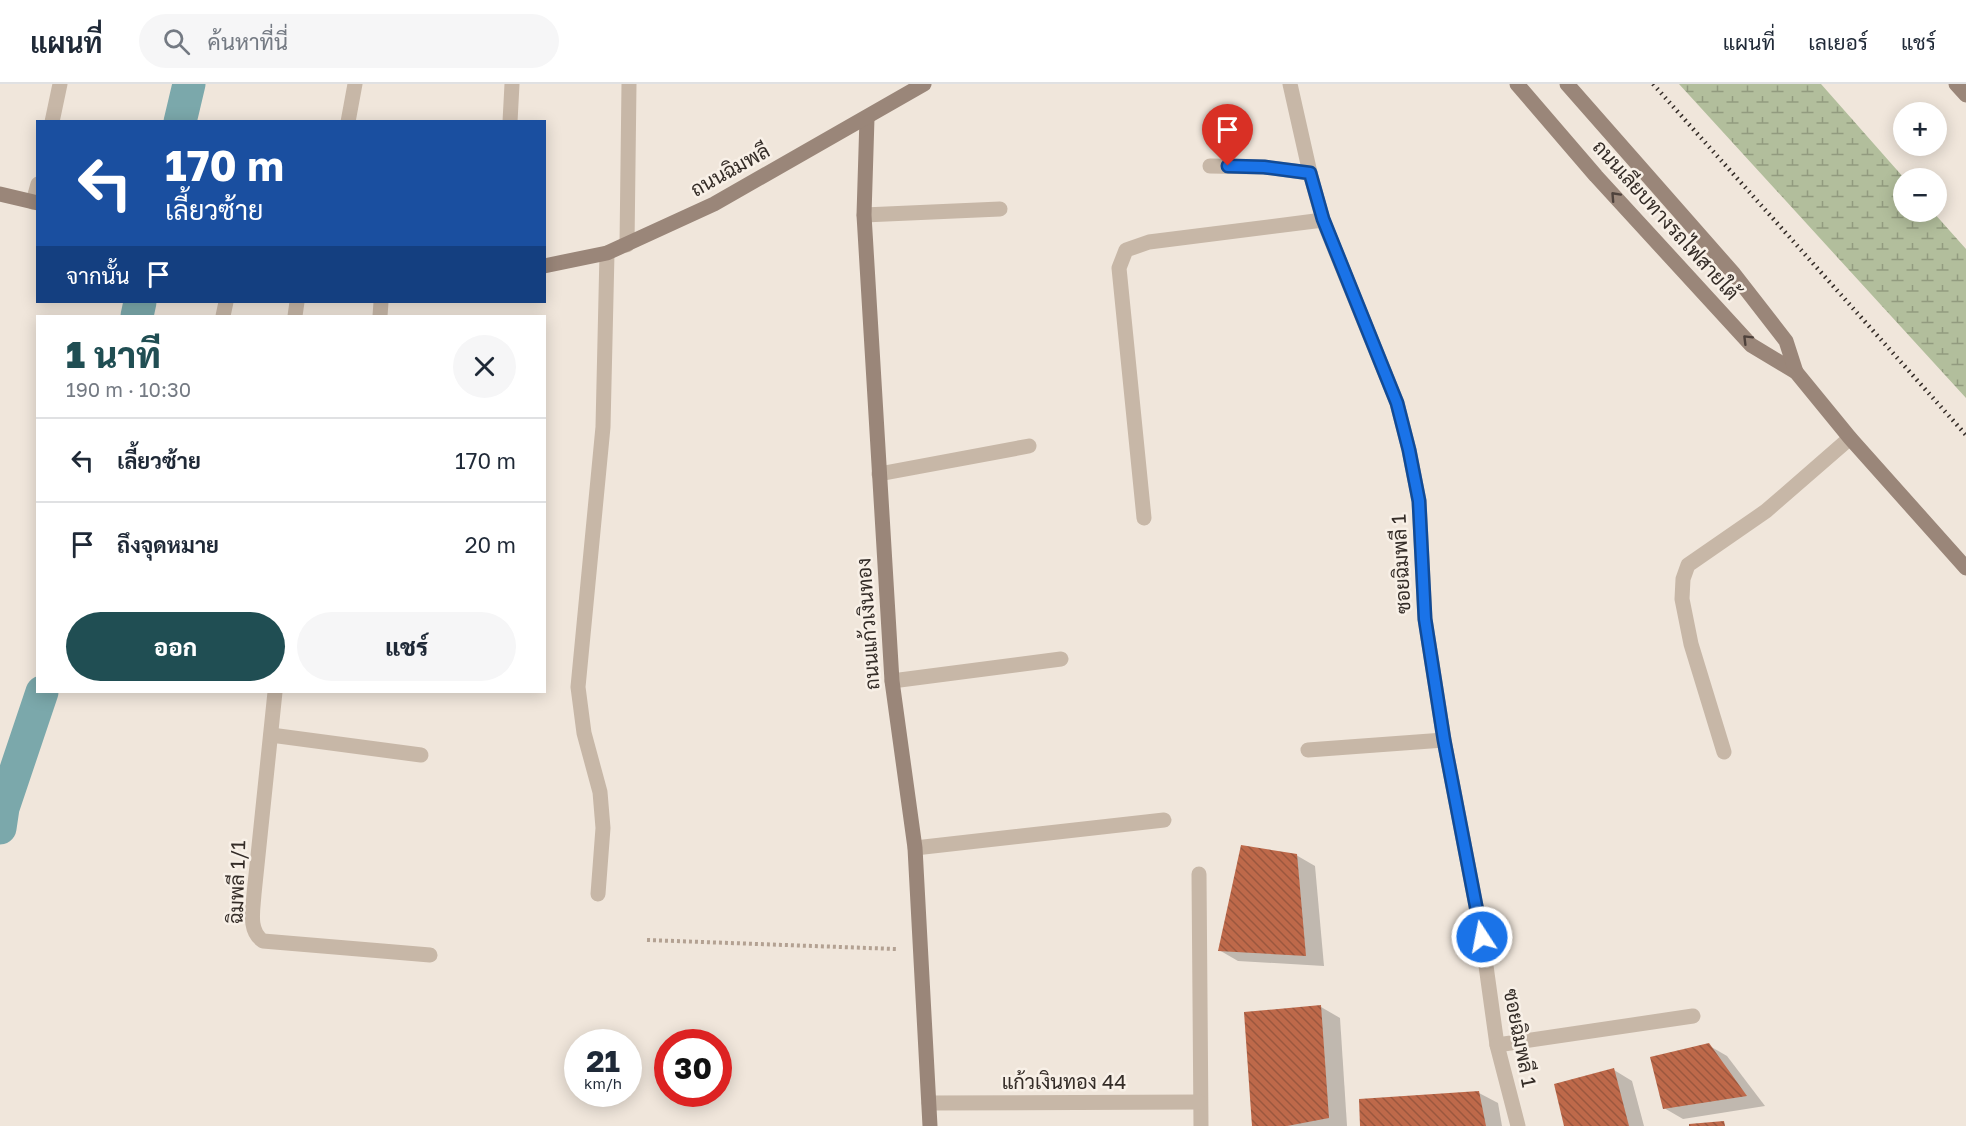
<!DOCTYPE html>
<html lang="th">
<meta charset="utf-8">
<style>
:root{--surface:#fff;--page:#f6f6f7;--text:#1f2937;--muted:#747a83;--line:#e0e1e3;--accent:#204e53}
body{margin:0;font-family:"Golos Text",Sarabun,sans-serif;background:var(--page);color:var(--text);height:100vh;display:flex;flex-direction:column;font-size:22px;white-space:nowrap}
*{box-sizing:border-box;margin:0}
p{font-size:20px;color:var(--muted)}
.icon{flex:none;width:33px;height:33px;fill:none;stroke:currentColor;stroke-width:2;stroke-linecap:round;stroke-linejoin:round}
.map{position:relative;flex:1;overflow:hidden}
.sheet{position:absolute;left:36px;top:231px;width:510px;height:378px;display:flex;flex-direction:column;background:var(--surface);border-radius:0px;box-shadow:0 3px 15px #0003}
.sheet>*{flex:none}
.guide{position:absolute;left:36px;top:36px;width:510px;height:183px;border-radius:0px;box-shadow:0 3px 15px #0003;background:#1a4fa0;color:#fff;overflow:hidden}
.fabs{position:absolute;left:1893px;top:18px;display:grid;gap:12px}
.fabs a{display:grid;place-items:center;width:54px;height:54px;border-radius:50%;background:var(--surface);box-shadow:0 3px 15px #0003;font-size:30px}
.speed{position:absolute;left:564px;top:945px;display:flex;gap:12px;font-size:30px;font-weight:700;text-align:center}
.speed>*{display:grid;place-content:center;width:78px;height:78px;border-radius:50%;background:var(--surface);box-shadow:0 3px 15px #0003;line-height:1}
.speed small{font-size:15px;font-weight:400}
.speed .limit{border:9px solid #d22;background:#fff;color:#111}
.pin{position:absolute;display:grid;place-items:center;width:51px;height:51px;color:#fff;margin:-62px -26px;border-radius:50% 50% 50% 0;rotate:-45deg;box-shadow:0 0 6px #0007}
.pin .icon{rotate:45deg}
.me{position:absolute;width:66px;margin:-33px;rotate:349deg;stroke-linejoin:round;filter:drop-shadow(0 0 4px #0008)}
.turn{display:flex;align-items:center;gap:21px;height:126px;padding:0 30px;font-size:27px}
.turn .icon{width:78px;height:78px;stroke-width:2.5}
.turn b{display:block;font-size:42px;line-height:51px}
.then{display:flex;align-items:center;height:57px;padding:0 30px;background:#0003;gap:12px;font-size:22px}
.round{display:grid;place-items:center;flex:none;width:63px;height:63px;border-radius:32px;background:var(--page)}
.headline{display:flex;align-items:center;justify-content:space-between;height:102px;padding:0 30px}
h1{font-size:36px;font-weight:800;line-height:45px;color:var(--accent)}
.cta{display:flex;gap:12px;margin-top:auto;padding:12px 30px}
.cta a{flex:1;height:69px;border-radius:36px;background:var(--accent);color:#fff;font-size:24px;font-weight:800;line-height:69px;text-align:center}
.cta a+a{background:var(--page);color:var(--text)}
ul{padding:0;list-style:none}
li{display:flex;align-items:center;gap:18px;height:84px;padding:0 30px;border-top:2px solid var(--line)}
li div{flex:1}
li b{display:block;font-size:22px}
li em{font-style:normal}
header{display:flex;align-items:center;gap:36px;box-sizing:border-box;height:84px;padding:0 30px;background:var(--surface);border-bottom:2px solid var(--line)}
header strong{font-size:28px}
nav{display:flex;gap:33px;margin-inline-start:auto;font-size:21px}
.search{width:420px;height:54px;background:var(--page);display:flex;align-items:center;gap:15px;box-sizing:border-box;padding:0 21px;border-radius:33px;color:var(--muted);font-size:22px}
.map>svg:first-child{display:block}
</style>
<header>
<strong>แผนที่</strong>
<div class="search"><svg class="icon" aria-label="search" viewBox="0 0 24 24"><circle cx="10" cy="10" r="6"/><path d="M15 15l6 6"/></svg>ค้นหาที่นี่</div>
<nav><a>แผนที่</a><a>เลเยอร์</a><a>แชร์</a></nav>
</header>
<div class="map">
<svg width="1966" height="1042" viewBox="0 0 1966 1042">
<defs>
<pattern id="wetland-marsh" width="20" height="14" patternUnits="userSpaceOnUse" patternTransform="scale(1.5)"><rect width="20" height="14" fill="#b2be9c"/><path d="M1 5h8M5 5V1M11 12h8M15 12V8" fill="none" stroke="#929b7f"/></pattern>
<pattern id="building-back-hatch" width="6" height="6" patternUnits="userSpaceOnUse" patternTransform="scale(1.5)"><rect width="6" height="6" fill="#be694a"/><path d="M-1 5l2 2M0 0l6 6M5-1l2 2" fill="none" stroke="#9b573e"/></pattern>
</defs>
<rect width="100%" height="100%" fill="#f0e6db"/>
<path fill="url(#wetland-marsh)" d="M 1679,0 L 1821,0 L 1904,94 L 1904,128 L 1933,128 L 1966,165 L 1966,314 Z"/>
<g fill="#0003">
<path d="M 1296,771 L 1315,782 L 1324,882 L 1238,877 L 1219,866 Z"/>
<path d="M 1321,923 L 1340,934 L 1347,1042 L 1254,1042 Z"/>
<path d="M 1708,961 L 1727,972 L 1765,1022 L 1683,1035 L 1664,1024 Z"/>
<path d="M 1614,986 L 1632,997 L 1644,1042 L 1565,1042 Z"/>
<path d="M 1479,1009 L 1498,1019 L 1502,1042 L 1361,1042 Z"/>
</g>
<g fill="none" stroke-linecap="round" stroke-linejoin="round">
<g stroke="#7ba8ab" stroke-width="33">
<path d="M 180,38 L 189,0"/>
<path d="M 137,232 L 140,218"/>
<path d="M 0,744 L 3,724 L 42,608"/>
</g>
</g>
<g fill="url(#building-back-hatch)">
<path d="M 1241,761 L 1297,770 L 1306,872 L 1218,867 Z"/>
<path d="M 1321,921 L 1329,1034 L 1287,1042 L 1252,1042 L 1244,928 Z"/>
<path d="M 1709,959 L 1747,1012 L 1663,1025 L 1650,973 Z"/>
<path d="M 1614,984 L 1629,1042 L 1564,1042 L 1554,1000 Z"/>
<path d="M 1479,1007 L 1486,1042 L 1360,1042 L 1359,1015 Z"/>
<path d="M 1724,1037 L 1725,1042 L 1689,1042 L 1689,1040 Z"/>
</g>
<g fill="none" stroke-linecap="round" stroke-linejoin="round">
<path stroke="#b3a192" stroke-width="4" stroke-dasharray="3 3" stroke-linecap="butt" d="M 647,856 L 896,865"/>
<g stroke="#c7b7a7" stroke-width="15">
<path d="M 1724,668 L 1691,560 L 1682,515 L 1683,495 L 1688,481 L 1766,427 L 1850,354"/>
<path d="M 915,764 L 1164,736"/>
</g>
<g stroke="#c7b7a7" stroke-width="15">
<path d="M 1290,0 L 1310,89 L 1323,136 L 1397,319 L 1409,366 L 1419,417 L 1425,535 L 1444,656 L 1482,853 L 1497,961 L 1518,1042"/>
<path d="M 52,38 L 60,0"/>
<path d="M 348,38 L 355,0"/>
<path d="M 510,38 L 512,0"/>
<path d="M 1210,82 L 1264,83 L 1310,89"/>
<path d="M 33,118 L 38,100"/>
<path d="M 864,131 L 1000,125"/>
<path d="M 627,161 L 629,0"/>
<path d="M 223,232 L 226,218"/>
<path d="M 295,232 L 297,218"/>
<path d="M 380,232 L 381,218"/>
<path d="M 879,390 L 1029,362"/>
<path d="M 1144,434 L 1119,184 L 1126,166 L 1149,158 L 1323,136"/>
<path d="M 892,597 L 1061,575"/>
<path d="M 275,608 L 254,810 C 253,826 248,847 263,857 L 430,871"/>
<path d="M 271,651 L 421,671"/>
<path d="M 1308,666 L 1444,656"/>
<path d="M 1199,790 L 1201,1042"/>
<path d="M 598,810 L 603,744 L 600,708 L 584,649 L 578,603 L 603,343 L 607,169"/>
<path d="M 1497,961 L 1693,932"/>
<path d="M 929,1019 L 1199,1018"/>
</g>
<g stroke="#9a8679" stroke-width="15">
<path d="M 1517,0 L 1596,92 L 1751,261 L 1796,288 L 1850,354 L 1966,484"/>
<path d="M 1567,0 L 1734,190 L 1786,257 L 1796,288"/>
<path d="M 1956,0 L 1966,11"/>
<path d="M 867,34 L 864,131 L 892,597 L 915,764 L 930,1042"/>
<path d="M 0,110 L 38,119"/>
<path d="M 544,182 L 607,169 L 714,120 L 924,0"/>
</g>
<path stroke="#342c27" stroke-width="4.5" stroke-dasharray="1.5 4.5" stroke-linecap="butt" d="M 1653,0 L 1966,351"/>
</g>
<defs><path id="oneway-chevron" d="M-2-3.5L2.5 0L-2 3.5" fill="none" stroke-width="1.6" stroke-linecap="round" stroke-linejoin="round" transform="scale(1.5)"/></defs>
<g stroke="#4e423c">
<use href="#oneway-chevron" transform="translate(1615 112) rotate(-133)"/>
<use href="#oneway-chevron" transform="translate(1747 255) rotate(-135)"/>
</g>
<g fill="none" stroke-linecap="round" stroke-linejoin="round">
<defs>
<path id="route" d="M 1228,82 L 1264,83 L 1310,89 L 1323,135 L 1397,319 L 1409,366 L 1419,417 L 1425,535 L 1444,656 L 1482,853"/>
</defs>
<use href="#route" stroke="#114b97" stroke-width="15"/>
<use href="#route" stroke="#1a73e8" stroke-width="10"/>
</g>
<g text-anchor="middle" stroke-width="5" stroke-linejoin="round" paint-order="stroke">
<g font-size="20" fill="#342c27" stroke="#f8f0e7">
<text transform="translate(730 86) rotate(-29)" y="7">ถนนฉิมพลี</text>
<text transform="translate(1666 136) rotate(48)" y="7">ถนนเลียบทางรถไฟสายใต้</text>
<text transform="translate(1401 480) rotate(-93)" y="7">ซอยฉิมพลี 1</text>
<text transform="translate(868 540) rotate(-94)" y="7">ถนนแก้วเงินทอง</text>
<text transform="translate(237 798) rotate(-88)" y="7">ฉิมพลี 1/1</text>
<text transform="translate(1520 954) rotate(79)" y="7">ซอยฉิมพลี 1</text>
<text x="1064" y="1005">แก้วเงินทอง 44</text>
</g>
</g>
</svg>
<div class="fabs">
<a>+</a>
<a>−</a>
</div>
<div class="speed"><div>21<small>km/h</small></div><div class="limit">30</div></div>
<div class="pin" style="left:1228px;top:82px;background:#d93025"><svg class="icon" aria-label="arrive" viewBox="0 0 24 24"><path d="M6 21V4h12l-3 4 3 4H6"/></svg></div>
<svg class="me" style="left:1482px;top:853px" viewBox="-20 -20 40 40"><circle r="17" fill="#1a73e8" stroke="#fff" stroke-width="3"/><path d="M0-11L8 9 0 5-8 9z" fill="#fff"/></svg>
<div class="guide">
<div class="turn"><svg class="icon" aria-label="left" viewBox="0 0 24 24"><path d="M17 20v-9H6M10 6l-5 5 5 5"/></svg><div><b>170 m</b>เลี้ยวซ้าย</div></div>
<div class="then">จากนั้น<svg class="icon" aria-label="arrive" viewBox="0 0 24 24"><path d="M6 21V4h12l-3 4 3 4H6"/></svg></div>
</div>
<section class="sheet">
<div class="headline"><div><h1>1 นาที</h1><p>190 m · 10:30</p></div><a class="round"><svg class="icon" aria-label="close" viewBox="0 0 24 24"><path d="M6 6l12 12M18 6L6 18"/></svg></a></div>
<ul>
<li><svg class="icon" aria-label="left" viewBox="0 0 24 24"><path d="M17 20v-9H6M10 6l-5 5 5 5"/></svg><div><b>เลี้ยวซ้าย</b></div><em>170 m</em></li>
<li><svg class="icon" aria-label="arrive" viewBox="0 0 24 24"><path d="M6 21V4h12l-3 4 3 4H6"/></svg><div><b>ถึงจุดหมาย</b></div><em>20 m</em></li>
</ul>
<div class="cta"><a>ออก</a><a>แชร์</a></div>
</section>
</div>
